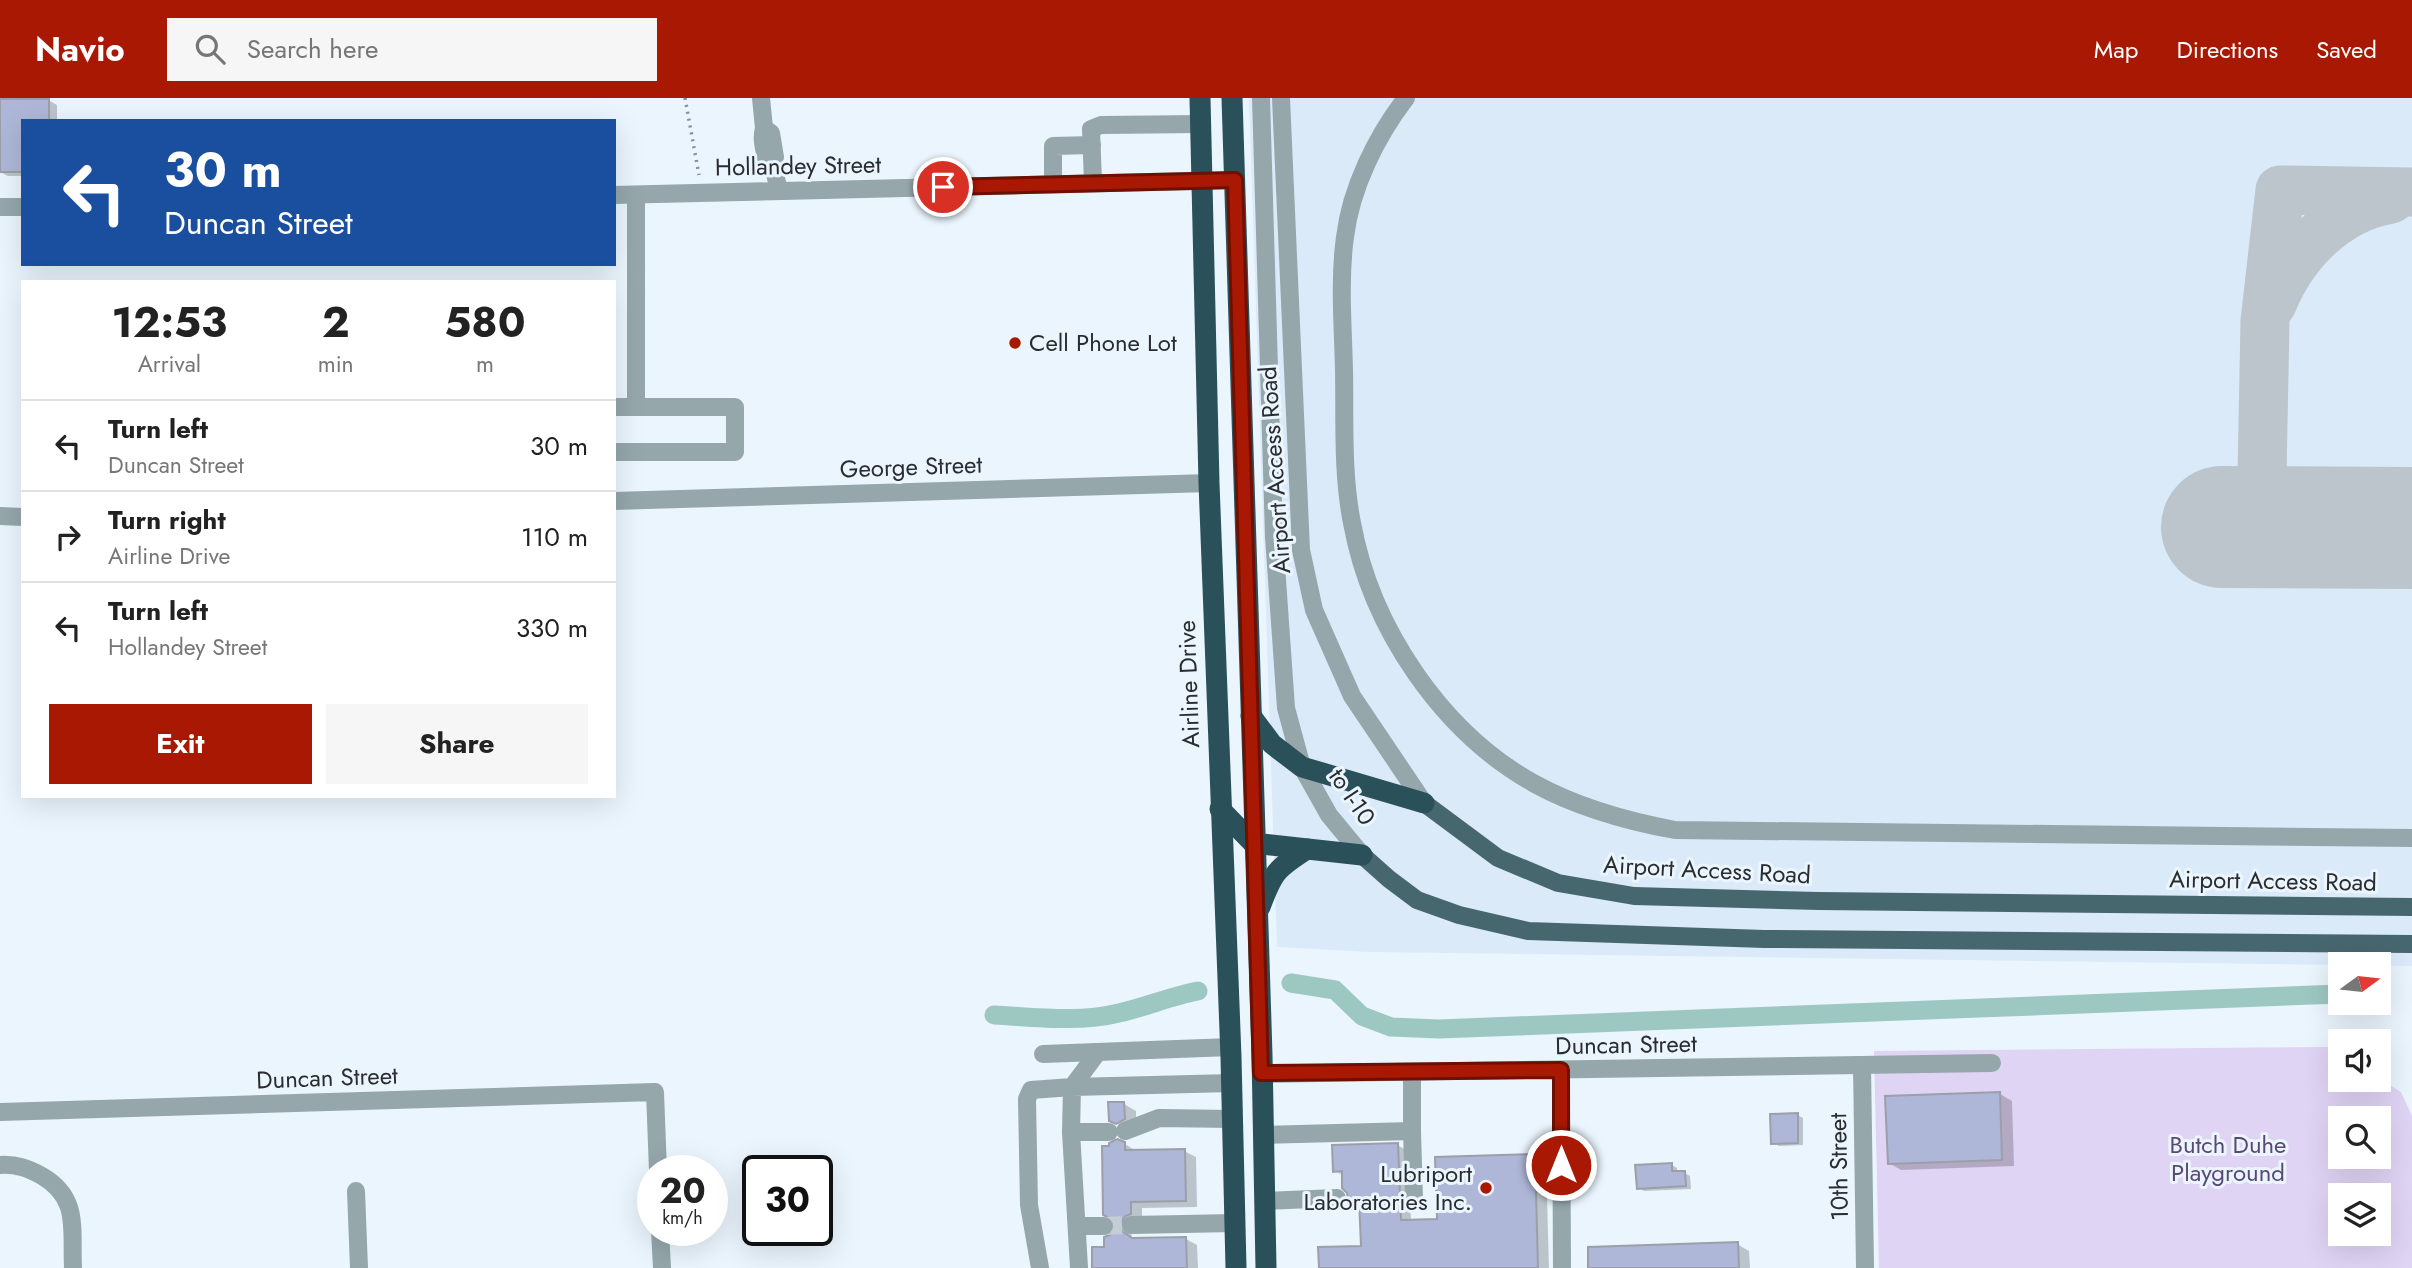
<!DOCTYPE html>
<style>
:root{--surface:#fff;--page:#f6f6f6;--text:#222;--muted:#767676;--line:#e0e0e0;--accent:#a91802}
body{margin:0;font-family:Jost,sans-serif;background:var(--page);color:var(--text);height:100vh;display:flex;flex-direction:column;font-size:26px;white-space:nowrap}
*{box-sizing:border-box;margin:0}
p{font-size:23px;color:var(--muted)}
.icon{flex:none;width:38px;height:38px;fill:none;stroke:currentColor;stroke-width:2;stroke-linecap:round;stroke-linejoin:round}
.map{position:relative;flex:1;overflow:hidden}
.side{position:absolute;left:21px;top:182px;width:595px;height:518px;display:flex;flex-direction:column;background:var(--surface);border-radius:0px;box-shadow:0 7px 28px #0002}
.side>*{flex:none}
.banner{position:absolute;left:21px;top:21px;width:595px;height:147px;border-radius:0px;box-shadow:0 7px 28px #0002;background:#1a4fa0;color:#fff;overflow:hidden}
.needle{width:46px;rotate:75deg}
.buttons{position:absolute;left:2328px;top:854px;display:grid;gap:14px}
.buttons a{display:grid;place-items:center;width:63px;height:63px;border-radius:0px;background:var(--surface);box-shadow:0 7px 28px #0002;font-size:35px}
.speed{position:absolute;left:637px;top:1057px;display:flex;gap:14px;font-size:35px;font-weight:700;text-align:center}
.speed>*{display:grid;place-content:center;width:91px;height:91px;border-radius:50%;background:var(--surface);box-shadow:0 7px 28px #0002;line-height:1}
.speed small{font-size:18px;font-weight:400}
.speed .limit{border:4px solid #111;border-radius:10px;background:#fff;color:#111}
.pin{position:absolute;display:grid;place-items:center;width:60px;height:60px;color:#fff;margin:-30px;border:4px solid #fff;border-radius:50%;box-shadow:0 2px 7px #0007}
.me{position:absolute;width:77px;margin:-38px;rotate:0deg;stroke-linejoin:round;filter:drop-shadow(0 0 5px #0008)}
.turn{display:flex;align-items:center;gap:24px;height:147px;padding:0 28px;font-size:32px}
.turn .icon{width:91px;height:91px;stroke-width:2.5}
.turn b{display:block;font-size:49px;line-height:60px}
.eta{display:flex;justify-content:space-evenly;align-items:center;height:119px;text-align:center}
.eta b{font-size:42px;font-weight:700;line-height:49px}
.action{display:flex;gap:14px;margin-top:auto;padding:14px 28px}
.action a{flex:1;height:80px;border-radius:0px;background:var(--accent);color:#fff;font-size:28px;font-weight:700;line-height:80px;text-align:center}
.action a+a{background:var(--page);color:var(--text)}
ul{padding:0;list-style:none}
li{display:flex;align-items:center;gap:21px;height:91px;padding:0 28px;border-top:2px solid var(--line)}
li div{flex:1}
li b{display:block;font-size:26px}
li em{font-style:normal}
header{display:flex;align-items:center;gap:42px;box-sizing:border-box;height:98px;padding:0 35px;background:var(--accent);color:#fff}
header strong{font-size:33px}
nav{display:flex;gap:38px;margin-inline-start:auto;font-size:24px}
.search{width:490px;height:63px;background:var(--page);display:flex;align-items:center;gap:18px;box-sizing:border-box;padding:0 24px;border-radius:0px;color:var(--muted);font-size:26px}
.map>svg:first-child{display:block}
</style>
<header>
<strong>Navio</strong>
<div class="search"><svg class="icon" aria-label="search" viewBox="0 0 24 24"><circle cx="10" cy="10" r="6"/><path d="M15 15l6 6"/></svg>Search here</div>
<nav><a>Map</a><a>Directions</a><a>Saved</a></nav>
</header>
<div class="map">
<svg width="2412" height="1170" viewBox="0 0 2412 1170">
<rect width="100%" height="100%" fill="#ebf5fe"/>
<path fill="#daeaf8" d="M 1249,0 L 2412,0 L 2412,868 L 1369,854 L 1277,849 Z"/>
<path fill="#e0d4f4" fill-rule="evenodd" d="M 2327,949 L 2340,956 L 2340,982 L 2378,982 L 2378,980 L 2401,994 L 2412,1018 L 2412,1170 L 1879,1170 L 1874,953 ZM 2340,1020 L 2378,1020 L 2378,1059 L 2340,1059 ZM 2340,1097 L 2378,1097 L 2378,1136 L 2340,1136 Z"/>
<g fill="#0003">
<path d="M 48,2 L 57,7 L 57,23 L 23,23 L 23,78 L 8,78 L 0,74 L 0,3 Z"/>
<path d="M 2000,996 L 2012,1003 L 2014,1068 L 1901,1072 L 1889,1065 Z"/>
<path d="M 1124,1006 L 1136,1013 L 1136,1028 L 1123,1029 L 1111,1022 Z"/>
<path d="M 1797,1017 L 1803,1020 L 1803,1047 L 1779,1048 L 1773,1045 Z"/>
<path d="M 1125,1046 L 1136,1053 L 1184,1053 L 1196,1059 L 1197,1109 L 1142,1110 L 1142,1122 L 1131,1135 L 1133,1142 L 1186,1141 L 1197,1147 L 1198,1170 L 1094,1170 L 1117,1129 Z"/>
<path d="M 1397,1047 L 1408,1053 L 1411,1124 L 1439,1123 L 1535,1058 L 1546,1064 L 1549,1170 L 1321,1170 L 1363,1149 L 1361,1107 L 1350,1100 L 1344,1078 L 1335,1073 Z"/>
<path d="M 1672,1067 L 1677,1070 L 1677,1075 L 1684,1075 L 1690,1078 L 1691,1091 L 1644,1093 L 1639,1090 Z"/>
<path d="M 1737,1146 L 1749,1153 L 1750,1170 L 1590,1170 Z"/>
</g>
<g fill="none" stroke-linecap="round" stroke-linejoin="round">
<g stroke="#9dc8c2" stroke-width="19">
<path d="M 1291,885 L 1335,892 L 1362,918 L 1391,929 L 1439,931 L 2340,896"/>
<path d="M 994,917 C 1034,919 1079,925 1119,915 C 1146,909 1171,898 1198,893"/>
</g>
<g stroke="#bcc4cc" stroke-width="49">
<path d="M 2272,206 C 2292,156 2335,110 2391,101"/>
<path d="M 2261,429 L 2265,223 L 2280,92 L 2412,94"/>
</g>
<path stroke="#bcc4cc" stroke-width="122" d="M 2222,429 L 2412,430"/>
</g>
<g fill="#aeb7d7" stroke="#9c9fa9" stroke-width="2">
<path d="M 0,1 L 49,1 L 49,23 L 23,23 L 23,74 L 0,74 Z"/>
<path d="M 2000,994 L 2002,1062 L 1888,1066 L 1885,998 Z"/>
<path d="M 1108,1004 L 1124,1004 L 1125,1021 L 1116,1026 L 1109,1023 Z"/>
<path d="M 1798,1015 L 1798,1045 L 1771,1046 L 1770,1016 Z"/>
<path d="M 1117,1041 L 1125,1044 L 1125,1052 L 1185,1051 L 1186,1103 L 1131,1104 L 1131,1116 L 1125,1118 L 1120,1127 L 1122,1133 L 1132,1140 L 1186,1139 L 1187,1170 L 1092,1170 L 1092,1149 L 1104,1149 L 1104,1139 L 1110,1137 L 1115,1129 L 1113,1122 L 1103,1117 L 1102,1048 L 1109,1048 L 1109,1045 Z"/>
<path d="M 1398,1045 L 1401,1122 L 1437,1121 L 1435,1059 L 1535,1056 L 1538,1170 L 1319,1170 L 1318,1149 L 1361,1148 L 1359,1101 L 1348,1101 L 1347,1095 L 1342,1090 L 1342,1073 L 1333,1074 L 1332,1047 Z"/>
<path d="M 1672,1065 L 1672,1073 L 1685,1073 L 1686,1088 L 1637,1091 L 1635,1067 Z"/>
<path d="M 1738,1144 L 1739,1170 L 1588,1170 L 1588,1149 Z"/>
</g>
<g fill="none" stroke-linecap="round" stroke-linejoin="round">
<path stroke="#c4cdd5" stroke-width="18" stroke-dasharray="18 9" stroke-linecap="butt" d="M 1104,1128 L 1131,1127"/>
<path stroke="#888f95" stroke-width="3.5" stroke-dasharray="2 5" stroke-linecap="butt" d="M 685,0 L 699,77"/>
<g stroke="#95a7ab" stroke-width="18">
<path d="M 761,0 L 764,30"/>
<path d="M 1261,0 L 1274,439 L 1286,610 L 1302,669 L 1329,717 L 1362,757"/>
<path d="M 1281,0 L 1301,452 L 1314,512 L 1352,598 L 1424,705"/>
<path d="M 1406,0 C 1376,39 1351,90 1345,139 C 1339,183 1343,228 1344,272 C 1345,322 1342,375 1352,425 C 1371,529 1441,634 1535,686 C 1579,710 1626,723 1675,732 L 2412,740"/>
<path d="M 772,63 L 766,60 C 764,50 761,41 764,30 L 771,35 L 775,59 L 772,63 L 779,93"/>
<path d="M 1093,85 L 1091,31 L 1101,27 L 1201,26"/>
<path d="M 1053,86 L 1053,48 L 1092,47"/>
<path d="M 614,97 L 1235,82"/>
<path d="M 636,97 L 636,309"/>
<path d="M 0,109 L 23,109"/>
<path d="M 614,309 L 735,309 L 735,354 L 614,354"/>
<path d="M 614,403 L 1209,385"/>
<path d="M 0,418 L 23,419"/>
<path d="M 1043,956 L 1231,949"/>
<path d="M 1862,967 L 1865,1170"/>
<path d="M 1561,972 L 1562,1170"/>
<path d="M 1261,976 L 1992,965"/>
<path d="M 0,1014 L 655,994 L 658,1073"/>
<path d="M 1125,1033 L 1159,1020 L 1233,1021"/>
<path d="M 1412,1033 L 1414,1102"/>
<path d="M 1071,1034 L 1109,1034"/>
<path d="M 1263,1037 L 1412,1033 L 1412,974"/>
<path d="M 0,1067 C 16,1066 28,1070 42,1078 C 80,1100 71,1131 73,1170"/>
<path d="M 356,1093 L 359,1170"/>
<path d="M 1264,1103 L 1337,1100"/>
<path d="M 1131,1127 L 1235,1125"/>
<path d="M 1077,1128 L 1104,1128"/>
<path d="M 660,1132 L 662,1170"/>
<path d="M 1040,1170 L 1029,1107 L 1027,1001 L 1031,992 L 1072,989 L 1098,954"/>
<path d="M 1079,1170 L 1071,1034 L 1072,989 L 1232,985"/>
</g>
<g stroke="#47676f" stroke-width="18">
<path d="M 1424,705 L 1498,760 L 1558,785 L 1634,798 L 1819,803 L 2412,809"/>
<path d="M 1362,757 L 1389,781 L 1417,802 L 1459,817 L 1528,833 L 1764,841 L 2412,846"/>
</g>
<g stroke="#2a515a" stroke-width="21">
<path d="M 1200,0 L 1209,385 L 1231,959 L 1236,1170"/>
<path d="M 1232,0 L 1262,957 L 1266,1170"/>
<path d="M 1251,618 L 1272,646 L 1302,669 L 1424,705"/>
<path d="M 1220,711 L 1253,745 L 1362,757"/>
<path d="M 1260,809 C 1273,774 1276,771 1307,751"/>
</g>
</g>
<g fill="none" stroke-linecap="round" stroke-linejoin="round">
<defs>
<path id="route" d="M 943,89 L 1235,82 L 1261,975 L 1561,972 L 1561,1067"/>
</defs>
<use href="#route" stroke="#6e1001" stroke-width="18"/>
<use href="#route" stroke="#a91802" stroke-width="12"/>
</g>
<g fill="#a91802" stroke="#ebf5fe" stroke-width="2.5">
<circle cx="1015" cy="245" r="7"/>
<circle cx="1486" cy="1090" r="7"/>
</g>
<g text-anchor="middle" stroke-width="6" stroke-linejoin="round" paint-order="stroke">
<g font-size="24" fill="#292d30" stroke="#ebf5fe">
<text transform="translate(798 68) rotate(-1)" y="8">Hollandey Street</text>
<text transform="translate(911 369) rotate(-2)" y="8">George Street</text>
<text transform="translate(1275 372) rotate(-94)" y="8">Airport Access Road</text>
<text transform="translate(1189 586) rotate(-92)" y="8">Airline Drive</text>
<text transform="translate(1352 699) rotate(56)" y="8">to I-10</text>
<text transform="translate(1707 772) rotate(3)" y="8">Airport Access Road</text>
<text transform="translate(2273 783) rotate(1)" y="8">Airport Access Road</text>
<text transform="translate(1626 947) rotate(-1)" y="8">Duncan Street</text>
<text transform="translate(327 980) rotate(-2)" y="8">Duncan Street</text>
<text transform="translate(1839 1069) rotate(-91)" y="8">10th Street</text>
</g>
<g font-size="24" fill="#292d30" stroke="#ebf5fe" text-anchor="start">
<text x="1029" y="253">Cell Phone Lot</text>
<text x="1472" y="1084" text-anchor="end">Lubriport<tspan x="1472" dy="28">Laboratories Inc.</tspan></text>
</g>
<g font-size="24" fill="#5c4876" stroke="#ebf5fe">
<text x="2228" y="1055">Butch Duhe<tspan x="2228" dy="28">Playground</tspan></text>
</g>
</g>
</svg>
<div class="buttons">
<a><svg class="needle" viewBox="-14 -14 28 28"><path d="M0-13l5 13h-10z" fill="#e53935"/><path d="M0 13l5-13h-10z" fill="#767676"/></svg></a>
<a><svg class="icon" aria-label="sound" viewBox="0 0 24 24"><path d="M4 9h4l5-4v14l-5-4H4zM17 9q2 3 0 6"/></svg></a>
<a><svg class="icon" aria-label="search" viewBox="0 0 24 24"><circle cx="10" cy="10" r="6"/><path d="M15 15l6 6"/></svg></a>
<a><svg class="icon" aria-label="layers" viewBox="0 0 24 24"><path d="M12 4l9 5-9 5-9-5zM3 14l9 5 9-5"/></svg></a>
</div>
<div class="speed"><div>20<small>km/h</small></div><div class="limit">30</div></div>
<div class="pin" style="left:943px;top:89px;background:#d93025"><svg class="icon" aria-label="arrive" viewBox="0 0 24 24"><path d="M6 21V4h12l-3 4 3 4H6"/></svg></div>
<svg class="me" style="left:1561px;top:1067px" viewBox="-20 -20 40 40"><circle r="17" fill="#a91802" stroke="#fff" stroke-width="3"/><path d="M0-11L8 9 0 5-8 9z" fill="#fff"/></svg>
<div class="banner">
<div class="turn"><svg class="icon" aria-label="left" viewBox="0 0 24 24"><path d="M17 20v-9H6M10 6l-5 5 5 5"/></svg><div><b>30 m</b>Duncan Street</div></div>
</div>
<section class="side">
<div class="eta">
<div><b>12:53</b><p>Arrival</p></div>
<div><b>2</b><p>min</p></div>
<div><b>580</b><p>m</p></div>
</div>
<ul>
<li><svg class="icon" aria-label="left" viewBox="0 0 24 24"><path d="M17 20v-9H6M10 6l-5 5 5 5"/></svg><div><b>Turn left</b><p>Duncan Street</p></div><em>30 m</em></li>
<li><svg class="icon" aria-label="right" viewBox="0 0 24 24"><path d="M7 20v-9h11M14 6l5 5-5 5"/></svg><div><b>Turn right</b><p>Airline Drive</p></div><em>110 m</em></li>
<li><svg class="icon" aria-label="left" viewBox="0 0 24 24"><path d="M17 20v-9H6M10 6l-5 5 5 5"/></svg><div><b>Turn left</b><p>Hollandey Street</p></div><em>330 m</em></li>
</ul>
<div class="action"><a>Exit</a><a>Share</a></div>
</section>
</div>
